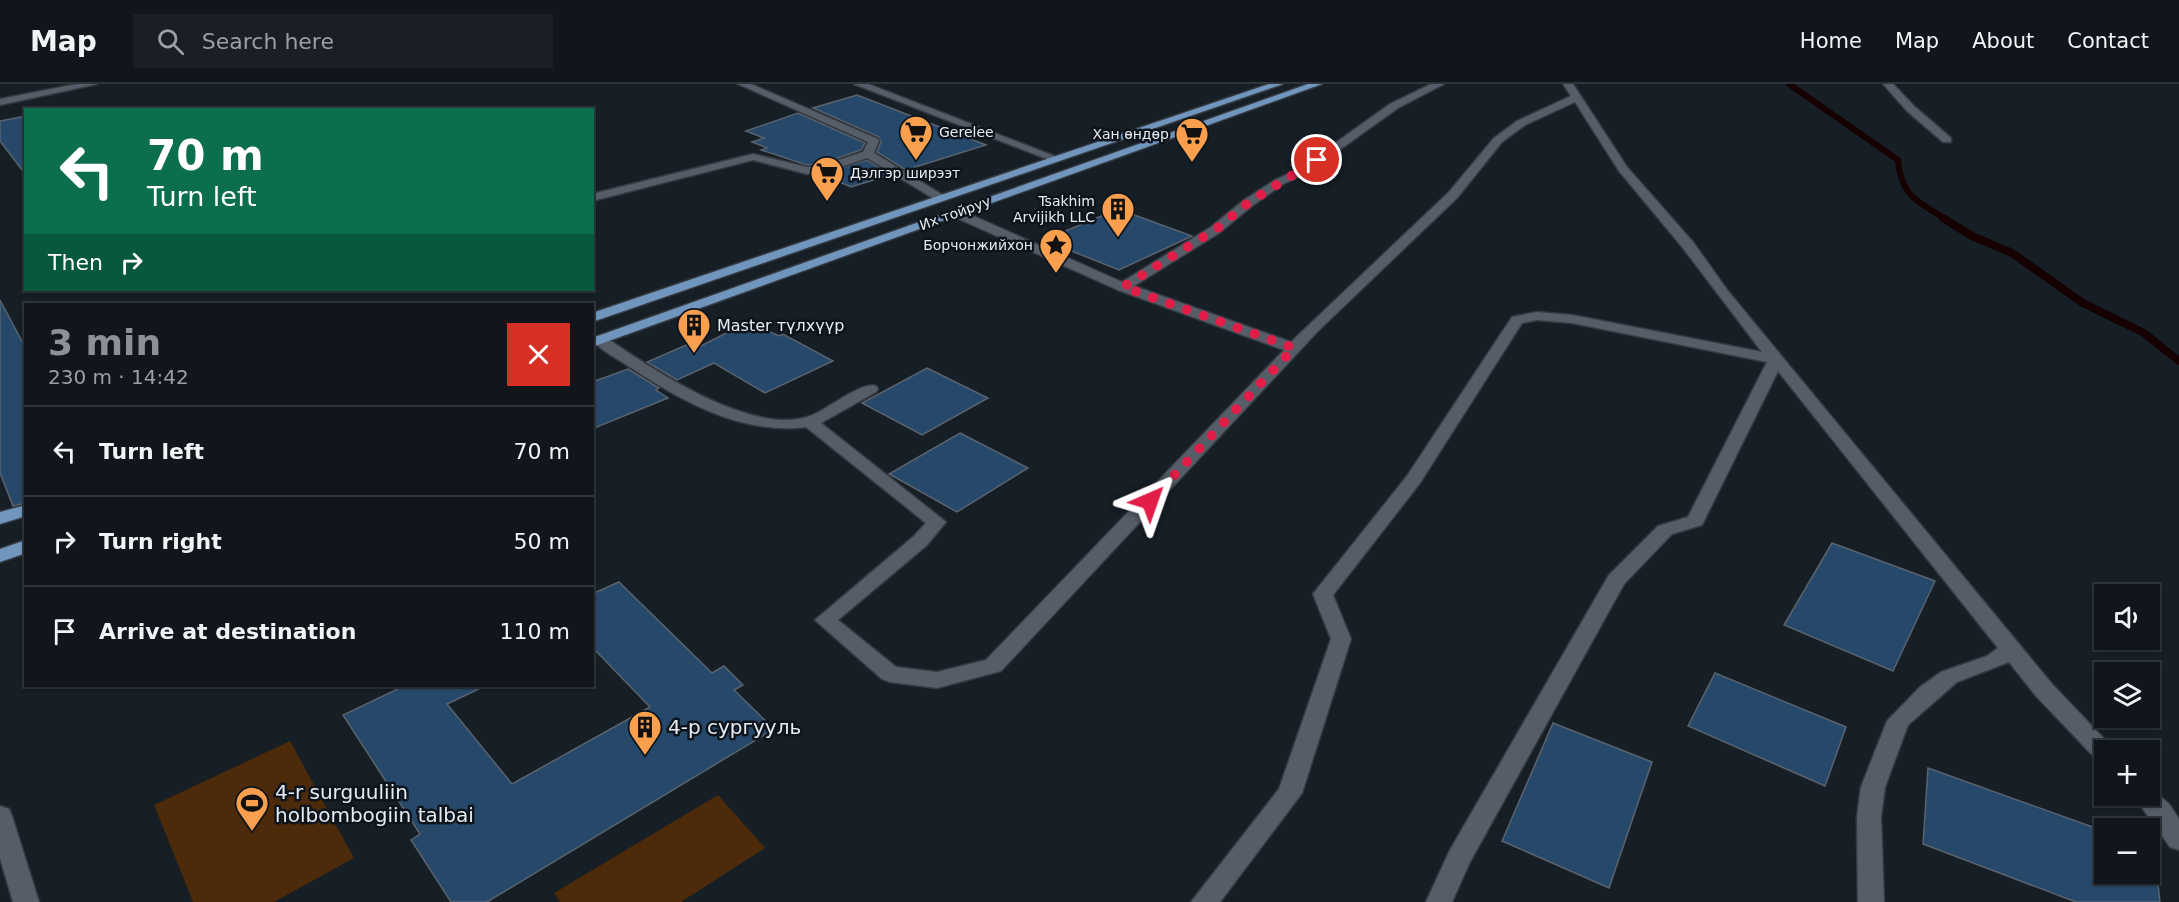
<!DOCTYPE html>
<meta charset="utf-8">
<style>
:root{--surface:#10161c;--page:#191f25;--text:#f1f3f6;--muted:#9c9fa3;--line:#30353b;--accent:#8c9099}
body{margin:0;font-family:"DejaVu Sans",sans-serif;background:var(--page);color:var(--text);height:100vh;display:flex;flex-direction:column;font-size:22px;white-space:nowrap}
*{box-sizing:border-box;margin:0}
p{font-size:20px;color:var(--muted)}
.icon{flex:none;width:33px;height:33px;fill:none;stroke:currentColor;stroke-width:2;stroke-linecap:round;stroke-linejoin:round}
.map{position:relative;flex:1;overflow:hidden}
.side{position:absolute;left:24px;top:219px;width:570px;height:384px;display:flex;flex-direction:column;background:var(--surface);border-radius:0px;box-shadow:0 2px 4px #0004,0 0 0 2px var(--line)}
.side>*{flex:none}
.guide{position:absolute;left:24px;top:24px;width:570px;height:183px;border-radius:0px;box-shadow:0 2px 4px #0004,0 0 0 2px var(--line);background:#0b6e4f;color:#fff;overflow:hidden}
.buttons{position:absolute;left:2094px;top:500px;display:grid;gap:12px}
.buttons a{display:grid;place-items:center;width:66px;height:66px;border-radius:0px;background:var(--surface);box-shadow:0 2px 4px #0004,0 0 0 2px var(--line);font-size:30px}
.pin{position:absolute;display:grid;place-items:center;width:51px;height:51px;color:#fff;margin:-26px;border:3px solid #fff;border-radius:50%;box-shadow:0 2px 6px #0007}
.me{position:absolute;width:66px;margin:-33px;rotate:43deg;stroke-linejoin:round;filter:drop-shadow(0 0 4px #0008)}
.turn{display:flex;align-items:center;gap:21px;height:126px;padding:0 24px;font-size:27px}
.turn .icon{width:78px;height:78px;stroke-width:2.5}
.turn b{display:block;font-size:42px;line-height:51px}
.then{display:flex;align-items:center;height:57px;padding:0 24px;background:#0003;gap:12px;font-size:22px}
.round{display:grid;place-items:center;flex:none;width:63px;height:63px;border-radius:0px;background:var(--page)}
.headline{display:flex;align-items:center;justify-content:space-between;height:102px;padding:0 24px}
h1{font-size:36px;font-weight:700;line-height:45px;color:var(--accent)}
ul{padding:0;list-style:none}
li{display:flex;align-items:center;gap:18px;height:90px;padding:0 24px;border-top:2px solid var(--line)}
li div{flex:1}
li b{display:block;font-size:22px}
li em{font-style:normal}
header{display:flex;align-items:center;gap:36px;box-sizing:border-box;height:84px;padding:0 30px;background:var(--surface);border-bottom:2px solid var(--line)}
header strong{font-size:28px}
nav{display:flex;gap:33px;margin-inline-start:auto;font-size:21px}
.search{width:420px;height:54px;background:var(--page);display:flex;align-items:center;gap:15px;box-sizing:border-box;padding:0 21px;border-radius:0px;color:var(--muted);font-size:22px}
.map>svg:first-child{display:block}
</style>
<header>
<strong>Map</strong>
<div class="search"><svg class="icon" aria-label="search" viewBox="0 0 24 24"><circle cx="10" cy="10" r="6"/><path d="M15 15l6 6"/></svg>Search here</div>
<nav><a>Home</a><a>Map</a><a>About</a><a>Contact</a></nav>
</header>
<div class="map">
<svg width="2179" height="818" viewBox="0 0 2179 818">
<rect width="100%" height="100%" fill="#161e26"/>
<g fill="#4c2a0a">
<path d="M 290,657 L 354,774 L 274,818 L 193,818 L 154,721 Z"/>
<path d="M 718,711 L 765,764 L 681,818 L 560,818 L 554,809 Z"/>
</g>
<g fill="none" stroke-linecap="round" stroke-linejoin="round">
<path stroke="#160000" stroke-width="6" d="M 1789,0 L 1898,76 C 1901,112 1917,117 1946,135"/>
<path stroke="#160000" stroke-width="8" d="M 1943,134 L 1972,152 L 2012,169 L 2083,219 L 2144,249 L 2179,277"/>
</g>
<g fill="#26496b" stroke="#5a636d" stroke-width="1.5">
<path d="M 857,11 L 986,61 L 906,86 L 877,68 L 881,58 L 879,53 L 813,24 Z"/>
<path d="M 798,29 L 865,59 L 861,66 L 823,79 L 807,81 L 761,66 L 767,64 L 752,58 L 764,54 L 746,47 Z"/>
<path d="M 26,32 L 26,91 L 0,57 L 0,37 Z"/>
<path d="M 867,76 L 890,91 L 851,103 L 821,90 Z"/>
<path d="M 1118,125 L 1192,152 L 1119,186 L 1044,156 Z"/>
<path d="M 0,216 L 26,265 L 26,419 L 13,422 L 0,389 Z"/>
<path d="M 748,238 L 779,252 L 783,250 L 833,277 L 765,309 L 714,279 L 677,296 L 647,278 L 686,261 L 695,265 Z"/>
<path d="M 927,284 L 988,314 L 922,351 L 862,319 Z"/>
<path d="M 628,285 L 659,304 L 656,306 L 668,314 L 592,345 L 592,298 Z"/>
<path d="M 960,349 L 1028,384 L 957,428 L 889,390 Z"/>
<path d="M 1832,459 L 1935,497 L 1893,587 L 1784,541 Z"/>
<path d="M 619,498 L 712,589 L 724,582 L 743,601 L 734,606 L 774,645 L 487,818 L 451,818 L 411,756 L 420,750 L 343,631 L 404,602 L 485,602 L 447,620 L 512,700 L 650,623 L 592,563 L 592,510 Z"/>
<path d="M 1715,589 L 1846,643 L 1825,702 L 1688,642 Z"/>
<path d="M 1553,639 L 1652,678 L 1609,804 L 1502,757 Z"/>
<path d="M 1928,684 L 2104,747 L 2104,789 L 2150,789 L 2150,763 L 2154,764 L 2160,818 L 2076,818 L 1923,760 Z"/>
</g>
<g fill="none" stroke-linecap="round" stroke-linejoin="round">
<defs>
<g id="street">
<path d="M 738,0 L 751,0 L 878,55 L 879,57 L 874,69 L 946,113 L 936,116 L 867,74 L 829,87 L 807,90 L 753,76 L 592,117 L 592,110 L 753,70 L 807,83 L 823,81 L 863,68 L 868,58 Z"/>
<path d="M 1431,0 L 1444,0 L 1398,24 L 1307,89 L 1283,100 L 1252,122 L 1219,149 L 1134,202 L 1291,258 L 1449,108 L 1494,54 L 1517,37 L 1571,12 L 1563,0 L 1573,0 L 1627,83 L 1693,158 L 1728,207 L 2052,600 L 2112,663 L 2114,666 L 2104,666 L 2104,678 L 2096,675 L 2036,612 L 2009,578 L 1957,598 L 1908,641 L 1885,703 L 1881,733 L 1884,818 L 1858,818 L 1857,733 L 1861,703 L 1887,637 L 1920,603 L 1941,588 L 1987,572 L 1998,564 L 1778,287 L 1702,441 L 1672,450 L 1624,500 L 1470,778 L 1452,818 L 1426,818 L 1450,766 L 1609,491 L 1658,442 L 1688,433 L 1767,278 L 1572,239 L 1537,236 L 1522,239 L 1420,399 L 1333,511 L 1351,555 L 1302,709 L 1220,818 L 1191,818 L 1279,705 L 1331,555 L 1313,510 L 1407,392 L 1512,233 L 1537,228 L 1572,231 L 1762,268 L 1683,164 L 1619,87 L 1575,18 L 1525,41 L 1502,58 L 1457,114 L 1318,247 L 1001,587 L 937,604 L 890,598 L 882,595 L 815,536 L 913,453 L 926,439 L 806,343 C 742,351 681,317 630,283 C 618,275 601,267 593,256 L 595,253 L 605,253 C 652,285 752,353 810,332 C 828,326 859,298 876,302 L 878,305 L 876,308 L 821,339 L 946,438 L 927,461 L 838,536 L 896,583 L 937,588 L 986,576 L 1284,266 L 1118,206 L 952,132 L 952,126 L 960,126 L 1122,198 L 1211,143 L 1244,116 L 1275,96 L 1299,85 L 1390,20 Z"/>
<path d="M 1883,0 L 1893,0 L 1915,23 L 1951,54 L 1951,58 L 1943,58 L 1907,27 Z"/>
<path d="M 2150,703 L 2169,720 L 2179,735 L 2179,766 L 2170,763 L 2133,711 L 2150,711 Z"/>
</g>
<g id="secondary">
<path d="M 77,0 L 97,0 L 0,21 L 0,15 Z"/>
<path d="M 854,0 L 868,0 L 1062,75 L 1052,77 Z"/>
<path d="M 0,722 L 9,725 L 12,732 L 39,818 L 13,818 L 0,774 Z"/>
</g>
<g id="primary">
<path d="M 1269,0 L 1283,0 L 592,238 L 592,229 Z"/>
<path d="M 1308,0 L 1322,0 L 592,263 L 592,254 Z"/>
<path d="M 26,421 L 26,432 L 0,440 L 0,428 Z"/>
<path d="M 26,456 L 26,469 L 0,478 L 0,465 Z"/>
</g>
</defs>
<use href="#street" stroke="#353a41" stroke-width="3"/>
<use href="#secondary" stroke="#353a41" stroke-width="3"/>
<use href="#primary" stroke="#353a41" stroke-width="3"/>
<use href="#street" fill="#555e68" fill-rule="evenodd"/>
<use href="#secondary" fill="#555e68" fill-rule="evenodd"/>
<use href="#primary" fill="#7196bd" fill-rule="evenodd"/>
</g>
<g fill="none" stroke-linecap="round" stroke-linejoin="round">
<path stroke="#e11d48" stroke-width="10" stroke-dasharray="0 18" d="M 1150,417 L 1294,264 L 1123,203 L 1215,146 L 1248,119 L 1317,76"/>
</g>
<defs>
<symbol id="supermarket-pin" viewBox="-11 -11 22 30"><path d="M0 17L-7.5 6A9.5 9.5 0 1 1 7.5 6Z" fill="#fa9f4e" stroke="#0d141c"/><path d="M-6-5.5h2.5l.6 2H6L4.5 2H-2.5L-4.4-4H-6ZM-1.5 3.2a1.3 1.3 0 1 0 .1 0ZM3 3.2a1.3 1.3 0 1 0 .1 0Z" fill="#111"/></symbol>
<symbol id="building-pin" viewBox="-11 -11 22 30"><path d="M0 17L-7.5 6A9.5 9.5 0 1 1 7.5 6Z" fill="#fa9f4e" stroke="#0d141c"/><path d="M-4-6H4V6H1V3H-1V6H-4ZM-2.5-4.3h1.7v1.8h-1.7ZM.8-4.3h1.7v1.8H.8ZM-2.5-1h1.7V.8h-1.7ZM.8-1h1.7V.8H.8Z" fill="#111"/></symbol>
<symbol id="sight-pin" viewBox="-11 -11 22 30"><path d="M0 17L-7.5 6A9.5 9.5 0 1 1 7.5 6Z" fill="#fa9f4e" stroke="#0d141c"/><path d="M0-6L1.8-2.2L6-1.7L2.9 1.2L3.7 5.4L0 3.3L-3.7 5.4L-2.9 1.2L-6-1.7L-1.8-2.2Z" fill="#111"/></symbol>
<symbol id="stadium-pin" viewBox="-11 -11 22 30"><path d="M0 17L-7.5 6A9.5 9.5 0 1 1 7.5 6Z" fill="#fa9f4e" stroke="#0d141c"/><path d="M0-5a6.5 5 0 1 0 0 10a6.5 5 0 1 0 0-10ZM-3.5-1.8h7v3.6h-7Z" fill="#111"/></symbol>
</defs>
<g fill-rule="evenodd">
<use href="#supermarket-pin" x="897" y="29" width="38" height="52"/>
<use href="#supermarket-pin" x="1173" y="31" width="38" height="52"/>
<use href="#supermarket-pin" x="808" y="70" width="38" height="52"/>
<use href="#building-pin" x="1099" y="106" width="38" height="52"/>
<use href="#sight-pin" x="1037" y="142" width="38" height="52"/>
<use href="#building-pin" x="675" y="222" width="38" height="52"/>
<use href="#building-pin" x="626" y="624" width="38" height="52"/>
<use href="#stadium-pin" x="233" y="700" width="38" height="52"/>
</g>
<g text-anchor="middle" stroke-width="5" stroke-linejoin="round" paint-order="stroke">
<g font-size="14" fill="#e6ecf2" stroke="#0d141c" text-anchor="end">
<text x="939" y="53" text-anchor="start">Gerelee</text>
<text x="1169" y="55">Хан өндөр</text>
<text x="850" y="94" text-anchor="start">Дэлгэр ширээт</text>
<text x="1095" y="122">Tsakhim<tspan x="1095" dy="16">Arvijikh LLC</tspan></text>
<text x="1033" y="166">Борчонжийхон</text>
</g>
<g font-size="14" fill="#e6ecf2" stroke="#0d141c">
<text transform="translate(955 129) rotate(-20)" y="5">Их тойруу</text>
</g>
<g font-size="16" fill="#e6ecf2" stroke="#0d141c" text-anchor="start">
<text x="717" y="247">Master түлхүүр</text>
</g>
<g font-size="20" fill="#e6ecf2" stroke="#0d141c" text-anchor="start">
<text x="668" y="650">4-р сургууль</text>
<text x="275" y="715">4-r surguuliin<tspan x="275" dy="23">holbombogiin talbai</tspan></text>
</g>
</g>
</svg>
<div class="buttons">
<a><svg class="icon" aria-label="sound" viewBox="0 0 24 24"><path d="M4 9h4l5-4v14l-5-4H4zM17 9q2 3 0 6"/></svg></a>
<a><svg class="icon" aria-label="layers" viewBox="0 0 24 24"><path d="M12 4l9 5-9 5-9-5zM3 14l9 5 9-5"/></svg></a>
<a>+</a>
<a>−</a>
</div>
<div class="pin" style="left:1317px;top:76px;background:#d93025"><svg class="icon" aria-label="arrive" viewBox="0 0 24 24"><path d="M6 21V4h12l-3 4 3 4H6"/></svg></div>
<svg class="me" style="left:1150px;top:417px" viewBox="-20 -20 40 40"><path d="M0-17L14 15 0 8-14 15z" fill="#e11d48" stroke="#fff" stroke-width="4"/></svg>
<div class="guide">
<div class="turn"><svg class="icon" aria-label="left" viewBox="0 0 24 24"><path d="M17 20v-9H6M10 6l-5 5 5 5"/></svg><div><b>70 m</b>Turn left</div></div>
<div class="then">Then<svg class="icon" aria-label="right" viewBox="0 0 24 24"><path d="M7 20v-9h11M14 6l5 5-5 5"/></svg></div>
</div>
<section class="side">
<div class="headline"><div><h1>3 min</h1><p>230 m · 14:42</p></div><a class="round" style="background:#d93025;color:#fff"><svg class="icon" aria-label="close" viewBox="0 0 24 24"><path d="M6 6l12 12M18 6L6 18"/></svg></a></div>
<ul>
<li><svg class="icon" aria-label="left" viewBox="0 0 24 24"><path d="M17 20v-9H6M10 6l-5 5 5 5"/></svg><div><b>Turn left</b></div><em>70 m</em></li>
<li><svg class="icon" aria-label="right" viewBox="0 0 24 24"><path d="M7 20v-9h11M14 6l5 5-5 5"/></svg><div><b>Turn right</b></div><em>50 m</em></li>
<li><svg class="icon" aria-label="arrive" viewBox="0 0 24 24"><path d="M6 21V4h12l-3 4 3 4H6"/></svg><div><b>Arrive at destination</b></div><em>110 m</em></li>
</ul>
</section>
</div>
